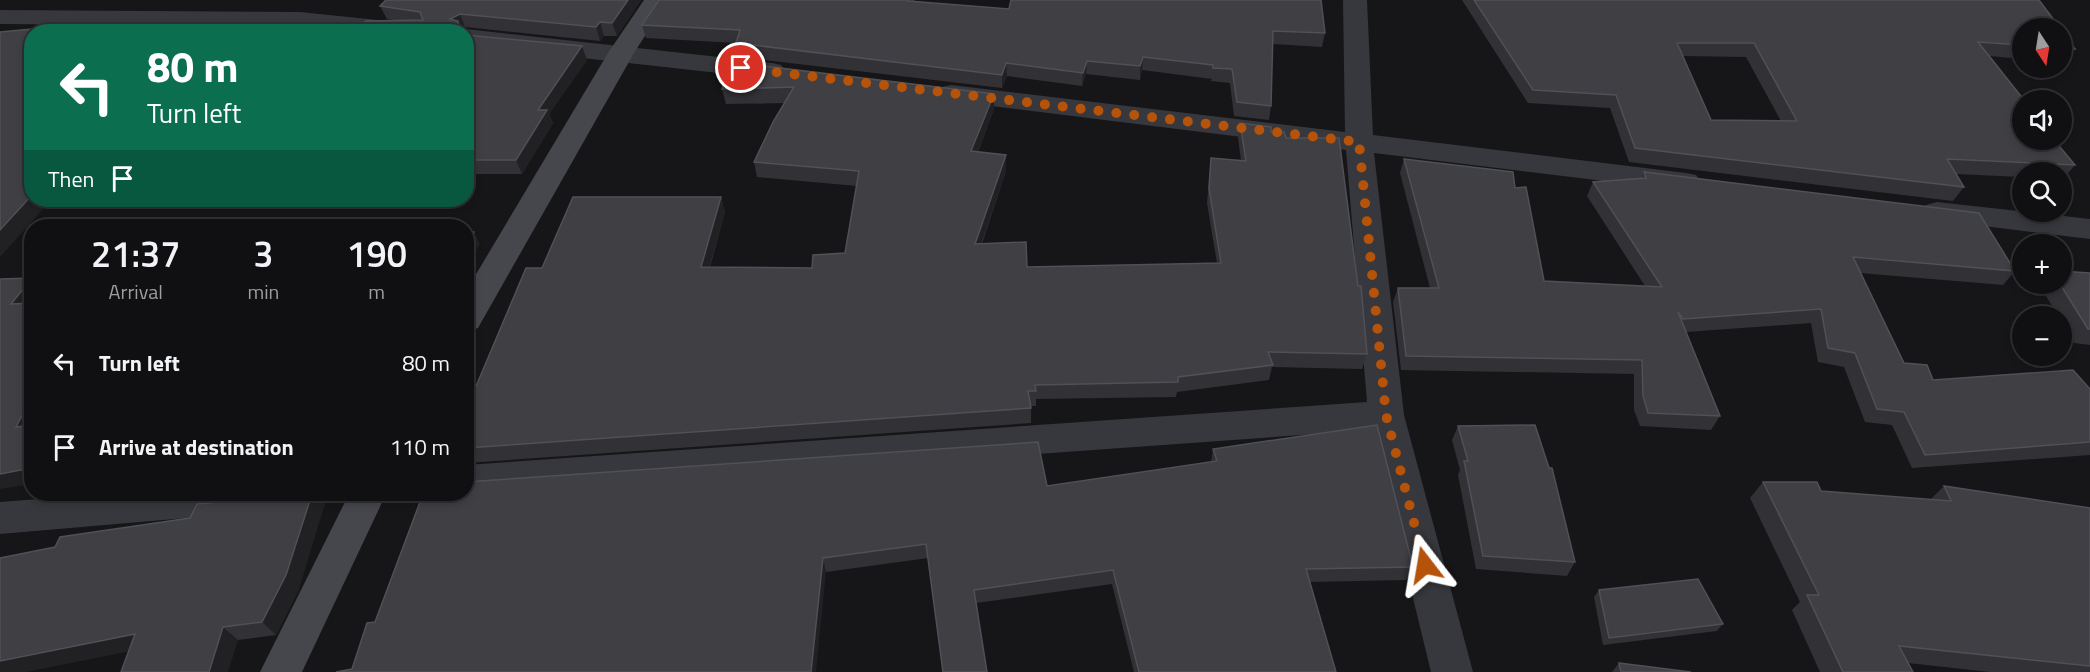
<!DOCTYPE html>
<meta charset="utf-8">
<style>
:root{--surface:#101012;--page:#19191b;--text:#f1f3f6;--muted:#9c9d9f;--line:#303032}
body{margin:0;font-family:"Titillium Web",sans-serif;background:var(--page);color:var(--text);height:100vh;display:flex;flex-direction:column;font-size:22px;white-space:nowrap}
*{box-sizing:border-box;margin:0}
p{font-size:20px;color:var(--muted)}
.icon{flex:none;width:33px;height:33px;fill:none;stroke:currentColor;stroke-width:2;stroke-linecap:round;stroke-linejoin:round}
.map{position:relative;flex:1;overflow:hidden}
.details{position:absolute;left:24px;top:219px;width:450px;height:282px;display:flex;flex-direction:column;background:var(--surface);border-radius:24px;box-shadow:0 3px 9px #0003,0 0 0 2px var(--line)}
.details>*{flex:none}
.hud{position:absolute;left:24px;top:24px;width:450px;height:183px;border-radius:24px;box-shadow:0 3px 9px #0003,0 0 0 2px var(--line);background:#0b6e4f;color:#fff;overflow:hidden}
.needle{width:39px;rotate:168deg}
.fabs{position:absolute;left:2012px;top:18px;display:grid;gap:12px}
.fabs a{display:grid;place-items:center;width:60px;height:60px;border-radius:50%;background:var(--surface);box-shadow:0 3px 9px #0003,0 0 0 2px var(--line);font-size:30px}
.pin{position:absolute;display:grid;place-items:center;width:51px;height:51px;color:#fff;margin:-26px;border:3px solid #fff;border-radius:50%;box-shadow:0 2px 6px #0007}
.me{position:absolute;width:66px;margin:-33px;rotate:346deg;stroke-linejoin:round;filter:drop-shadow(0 0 4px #0008)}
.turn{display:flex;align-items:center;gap:21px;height:126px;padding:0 24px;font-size:27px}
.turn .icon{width:78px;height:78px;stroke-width:2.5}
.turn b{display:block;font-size:42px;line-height:51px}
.then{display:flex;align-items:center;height:57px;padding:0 24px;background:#0003;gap:12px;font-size:22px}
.eta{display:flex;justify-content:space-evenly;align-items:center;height:102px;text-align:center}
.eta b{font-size:36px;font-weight:600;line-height:42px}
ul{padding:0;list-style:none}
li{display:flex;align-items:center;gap:18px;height:84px;padding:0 24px}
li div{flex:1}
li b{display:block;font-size:22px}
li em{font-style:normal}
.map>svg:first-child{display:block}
</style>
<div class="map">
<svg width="2090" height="672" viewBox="0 0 2090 672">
<rect width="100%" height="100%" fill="#161618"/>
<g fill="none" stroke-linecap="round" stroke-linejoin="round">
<g fill="#37383d" fill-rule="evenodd">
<path d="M 1343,0 L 1367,0 L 1373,135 L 1686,173 L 1696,175 L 1701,182 L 1696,189 L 1686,191 L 1374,153 L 1404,415 L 1473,672 L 1431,672 L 1372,430 L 466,495 L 461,494 L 466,494 L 466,465 L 1367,402 L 1346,150 L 951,101 L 942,99 L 938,93 L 942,87 L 951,85 L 1345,132 Z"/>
<path d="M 0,10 L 300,12 L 416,24 L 425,27 L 428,32 L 345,32 L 300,26 L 0,24 Z"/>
<path d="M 466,29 L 772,63 L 781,65 L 785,71 L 781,77 L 772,79 L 466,45 L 466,32 L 458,32 Z"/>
<path d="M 1937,202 L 2090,219 L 2090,239 L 1926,219 L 1922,212 L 1926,205 Z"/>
<path d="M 106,494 L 311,494 L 305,505 L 292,509 L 0,534 L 0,502 Z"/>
</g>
<g fill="#45474d" fill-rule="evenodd">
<path d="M 644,0 L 668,0 L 634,53 L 478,328 L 466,332 L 466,291 L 608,53 Z"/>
<path d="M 349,494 L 386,494 L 302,672 L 260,672 Z"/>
</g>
</g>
<g fill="#323236" fill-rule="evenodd">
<path d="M 386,0 L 641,0 L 617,36 L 604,36 L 600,41 L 465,27 L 462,29 L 387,19 L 380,6 Z"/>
<path d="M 659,0 L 915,0 L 914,2 L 1325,33 L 1322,47 L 1273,44 L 1271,106 L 1269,120 L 1234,116 L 1230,83 L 1211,81 L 1212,79 L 1142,70 L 1140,80 L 1086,74 L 1082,86 L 1007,76 L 1002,88 L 739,57 L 736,43 L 646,38 L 642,25 Z"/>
<path d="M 1462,0 L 2039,0 L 2022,28 L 2022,59 L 1990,56 L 2075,165 L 2063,179 L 2061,179 L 2061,172 L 2022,172 L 2022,177 L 1956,174 L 1964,187 L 1953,201 L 1629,162 L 1610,108 L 1528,103 ZM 1683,56 L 1746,57 L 1781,121 L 1711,120 Z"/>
<path d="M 2061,30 L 2075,49 L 2064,62 L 2061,62 Z"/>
<path d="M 466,35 L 587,60 L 549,114 L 553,123 L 522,174 L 470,174 L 466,167 L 466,154 L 468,151 L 466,151 Z"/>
<path d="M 730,62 L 994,109 L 978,152 L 1006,155 L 1006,171 L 982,244 L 1027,267 L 1217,263 L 1207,203 L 1211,158 L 1241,160 L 1238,138 L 1240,123 L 1271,132 L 1367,354 L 1362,369 L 1272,367 L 1269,380 L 1177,392 L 1176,397 L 1036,399 L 1036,406 L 1031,406 L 1031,423 L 466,463 L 466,410 L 542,268 L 721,197 L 725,212 L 710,267 L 812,268 L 845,253 L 857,186 L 757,177 L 754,162 L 785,103 L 726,104 L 722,89 Z"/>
<path d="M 1404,159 L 1515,188 L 1544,281 L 1645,286 L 1587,196 L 1593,182 L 1641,178 L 1644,172 L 2015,271 L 2003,285 L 1860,273 L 1904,363 L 1933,380 L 2090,389 L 2090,455 L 1912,468 L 1892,425 L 1865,422 L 1844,367 L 1818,362 L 1811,323 L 1686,332 L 1720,416 L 1711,430 L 1640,426 L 1634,410 L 1634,374 L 1401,370 L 1393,302 L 1398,288 L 1430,288 L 1400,173 Z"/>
<path d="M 2090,273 L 2090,345 L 2074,343 L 2061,321 L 2061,316 L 2058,316 L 2039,284 L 2061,284 Z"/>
<path d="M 1458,426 L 1575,562 L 1567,576 L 1476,569 L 1458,475 L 1460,470 L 1452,440 Z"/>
<path d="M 1213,449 L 1413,567 L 1406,580 L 1310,582 L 1336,672 L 1134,672 L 1112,584 L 976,603 L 928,558 L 826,572 L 352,669 L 375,622 L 1047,486 L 1211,462 Z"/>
<path d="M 1763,482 L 1821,491 L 1930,500 L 1944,486 L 2090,508 L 2090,672 L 1990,672 L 1908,663 L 1913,672 L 1820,672 L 1792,610 L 1800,602 L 1750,498 Z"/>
<path d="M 280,497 L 299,589 L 276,635 L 238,640 L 129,651 L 55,547 Z"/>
<path d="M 1599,590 L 1723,624 L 1717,631 L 1603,645 L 1594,597 Z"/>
<path d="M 1619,663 L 1691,672 L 1612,672 Z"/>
</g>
<g fill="#212124">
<path d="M 628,0 L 641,0 L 617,36 L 612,23 Z"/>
<path d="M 460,14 L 465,27 L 462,29 L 463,32 L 460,32 L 450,19 Z"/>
<path d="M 600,22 L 604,36 L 600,41 L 596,27 Z"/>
<path d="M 111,25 L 115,32 L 107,32 Z"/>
<path d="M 582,46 L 587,60 L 549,114 L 553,123 L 522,174 L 516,160 L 538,110 Z"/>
<path d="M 1143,57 L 1142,70 L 1140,80 L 1140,66 Z"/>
<path d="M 1087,61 L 1086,74 L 1082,86 L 1083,73 Z"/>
<path d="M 1006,63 L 1007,76 L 1002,88 L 1002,75 Z"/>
<path d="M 994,94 L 994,109 L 972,166 L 971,151 Z"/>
<path d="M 1006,155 L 1006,171 L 976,259 L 975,244 Z"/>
<path d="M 32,195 L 32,200 L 51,200 L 0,257 L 0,230 Z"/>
<path d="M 721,197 L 725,212 L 705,282 L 701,267 Z"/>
<path d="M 474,232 L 480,244 L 466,267 L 466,245 Z"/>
<path d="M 32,279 L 32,308 L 11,304 Z"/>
<path d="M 32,397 L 32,438 L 16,427 Z"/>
<path d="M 32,468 L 32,484 L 0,489 L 0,474 Z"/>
<path d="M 312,494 L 328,494 L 299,589 L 276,635 L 262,622 Z"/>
<path d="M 823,558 L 826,572 L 816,672 L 811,672 Z"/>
<path d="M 223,627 L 238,640 L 228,672 L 209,672 Z"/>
<path d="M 135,634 L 151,647 L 26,672 L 0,672 L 0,661 Z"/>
</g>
<g fill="#3f3f44" stroke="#4f5156" stroke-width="1.5" fill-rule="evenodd">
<path d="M 386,0 L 628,0 L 612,23 L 600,22 L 596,27 L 460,14 L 450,19 L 458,21 L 460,32 L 355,32 L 366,21 L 423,20 L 420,12 L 380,6 Z"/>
<path d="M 659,0 L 908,0 L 908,1 L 1009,9 L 1011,0 L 1321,0 L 1325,33 L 1273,31 L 1271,106 L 1237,102 L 1232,69 L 1213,68 L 1213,65 L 1143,57 L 1140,66 L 1087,61 L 1083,73 L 1006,63 L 1002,75 L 736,43 L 740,30 L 642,25 Z"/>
<path d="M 1474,0 L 2039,0 L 2060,28 L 2022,28 L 2022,45 L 1978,42 L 2024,100 L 2022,100 L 2022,140 L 2054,140 L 2075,165 L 1947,159 L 1964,187 L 1635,148 L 1616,95 L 1533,90 ZM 1677,43 L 1754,43 L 1797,121 L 1711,120 Z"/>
<path d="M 111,25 L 107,32 L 32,32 L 32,195 L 0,230 L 0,32 L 66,26 L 64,29 Z"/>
<path d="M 2061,30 L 2075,49 L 2061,48 Z"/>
<path d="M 466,35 L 582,46 L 538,110 L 547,110 L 516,160 L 466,160 L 466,154 L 475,138 L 466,137 Z"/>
<path d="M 730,62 L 994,94 L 971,151 L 1006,155 L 975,244 L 1026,242 L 1027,267 L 1221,263 L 1209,188 L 1211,158 L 1246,161 L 1240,123 L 1271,127 L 1271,132 L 1284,132 L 1286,138 L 1339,138 L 1358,286 L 1361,286 L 1367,354 L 1268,352 L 1273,365 L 1178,377 L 1178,382 L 1035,385 L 1036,391 L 1028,391 L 1031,408 L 466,448 L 466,410 L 526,268 L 542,268 L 573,197 L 721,197 L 701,267 L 812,268 L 813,255 L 845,253 L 859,171 L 754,162 L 773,122 L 794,87 L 722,89 Z"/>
<path d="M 1404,159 L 1513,172 L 1515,188 L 1526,187 L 1544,281 L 1662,287 L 1593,182 L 1646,178 L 1644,172 L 1979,213 L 2015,271 L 1853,257 L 1904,363 L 1927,365 L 1933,380 L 2073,370 L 2090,389 L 2090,442 L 1925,455 L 1904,412 L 1877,409 L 1855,353 L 1828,348 L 1821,309 L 1683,319 L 1678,312 L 1720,416 L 1648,413 L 1643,396 L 1642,360 L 1406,356 L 1398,288 L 1439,288 Z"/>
<path d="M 466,231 L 474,232 L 466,245 Z"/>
<path d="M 2061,271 L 2090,273 L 2090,329 L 2088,329 L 2060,284 Z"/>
<path d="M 32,278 L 11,304 L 32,303 L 32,397 L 16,427 L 32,425 L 32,468 L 0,474 L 0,279 Z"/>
<path d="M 1377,425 L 1413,567 L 1306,569 L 1336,672 L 1139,672 L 1113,570 L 974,590 L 987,672 L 943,672 L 926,544 L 823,558 L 811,672 L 336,672 L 352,669 L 367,623 L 375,622 L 423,494 L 466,494 L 466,482 L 1038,442 L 1047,486 L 1217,461 L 1213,449 Z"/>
<path d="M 1535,425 L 1549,468 L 1552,468 L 1575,562 L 1483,556 L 1464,461 L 1468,461 L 1458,426 Z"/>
<path d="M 1763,482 L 1817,482 L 1821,491 L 1951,501 L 1944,486 L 2090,508 L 2090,666 L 1899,646 L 1913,672 L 1843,672 L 1807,595 L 1819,595 Z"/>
<path d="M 291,494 L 312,494 L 286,575 L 262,622 L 223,627 L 209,672 L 121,672 L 135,634 L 0,661 L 0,558 L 55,547 L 60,537 L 190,518 L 197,504 L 280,497 Z"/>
<path d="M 1698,579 L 1723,624 L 1609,638 L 1599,590 Z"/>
<path d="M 1619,663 L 1691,672 L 1621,672 Z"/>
</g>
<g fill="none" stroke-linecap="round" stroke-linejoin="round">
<path stroke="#b45309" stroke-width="10" stroke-dasharray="0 18" d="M 741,68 L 1359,142 L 1386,415 L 1425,565"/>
</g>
</svg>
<div class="fabs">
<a><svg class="needle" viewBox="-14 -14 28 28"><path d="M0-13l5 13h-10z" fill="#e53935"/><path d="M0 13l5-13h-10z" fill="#9c9d9f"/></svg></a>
<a><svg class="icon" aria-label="sound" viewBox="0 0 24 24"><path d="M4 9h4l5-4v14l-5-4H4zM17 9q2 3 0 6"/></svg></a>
<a><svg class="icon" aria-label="search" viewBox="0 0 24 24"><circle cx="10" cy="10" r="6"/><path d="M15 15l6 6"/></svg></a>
<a>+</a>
<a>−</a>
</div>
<div class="pin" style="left:741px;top:68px;background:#d93025"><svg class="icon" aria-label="arrive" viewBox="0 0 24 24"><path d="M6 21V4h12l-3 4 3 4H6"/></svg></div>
<svg class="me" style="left:1425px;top:565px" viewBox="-20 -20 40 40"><path d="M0-17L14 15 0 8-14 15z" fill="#b45309" stroke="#fff" stroke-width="4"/></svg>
<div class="hud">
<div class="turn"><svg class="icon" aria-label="left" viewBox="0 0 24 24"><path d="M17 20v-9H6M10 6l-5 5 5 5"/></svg><div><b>80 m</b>Turn left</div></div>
<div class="then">Then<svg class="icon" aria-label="arrive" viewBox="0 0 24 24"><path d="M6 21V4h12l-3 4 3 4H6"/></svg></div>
</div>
<section class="details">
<div class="eta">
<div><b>21:37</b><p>Arrival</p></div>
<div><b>3</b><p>min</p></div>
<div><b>190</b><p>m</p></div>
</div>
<ul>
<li><svg class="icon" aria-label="left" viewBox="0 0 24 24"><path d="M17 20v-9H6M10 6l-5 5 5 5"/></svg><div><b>Turn left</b></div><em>80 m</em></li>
<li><svg class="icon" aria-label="arrive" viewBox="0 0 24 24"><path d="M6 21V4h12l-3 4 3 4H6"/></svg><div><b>Arrive at destination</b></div><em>110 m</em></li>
</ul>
</section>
</div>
